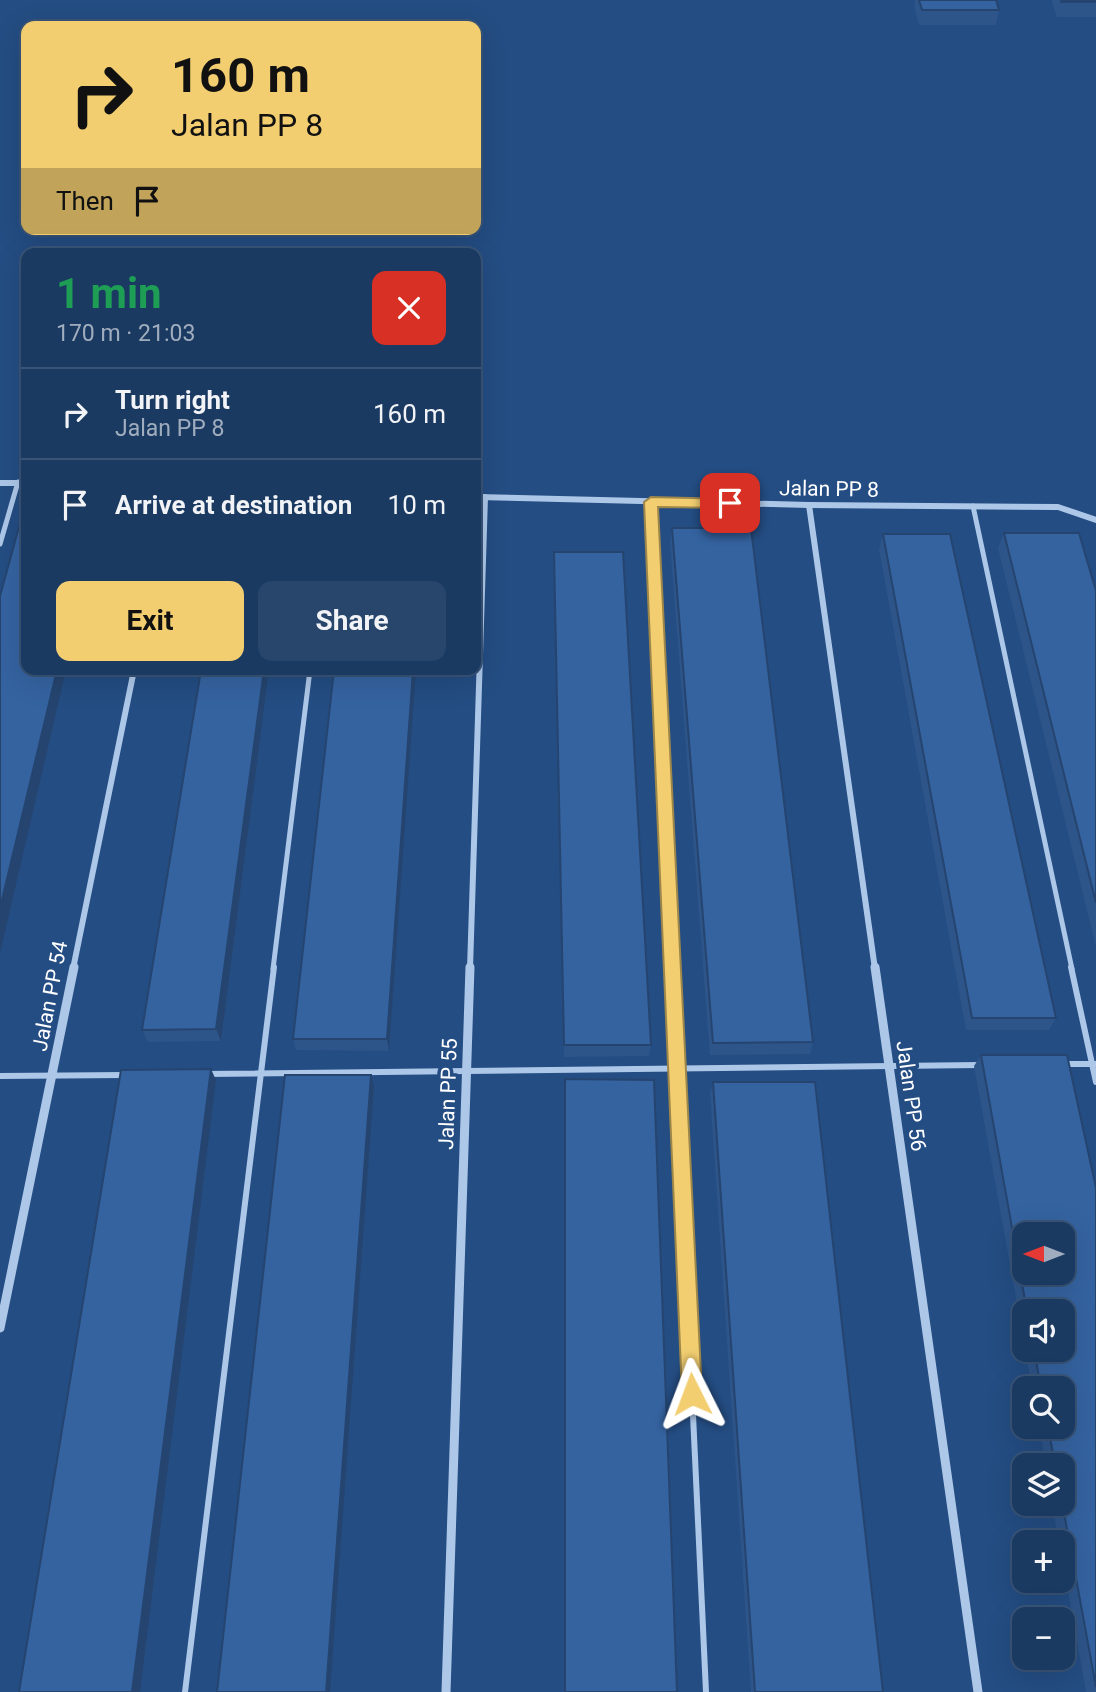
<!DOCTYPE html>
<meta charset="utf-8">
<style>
:root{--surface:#1b3a62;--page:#28456b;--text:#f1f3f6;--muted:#a0adbe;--line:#395477;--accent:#f2ce71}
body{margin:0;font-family:Roboto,sans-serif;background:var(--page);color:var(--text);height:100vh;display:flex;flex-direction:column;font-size:26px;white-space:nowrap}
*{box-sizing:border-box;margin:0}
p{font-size:23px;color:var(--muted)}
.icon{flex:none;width:38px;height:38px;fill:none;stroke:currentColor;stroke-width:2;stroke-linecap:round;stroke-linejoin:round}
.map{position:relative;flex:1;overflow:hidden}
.side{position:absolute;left:21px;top:248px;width:460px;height:427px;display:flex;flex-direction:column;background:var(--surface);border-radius:14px;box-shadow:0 7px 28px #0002,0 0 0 2px var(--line)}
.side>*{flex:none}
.banner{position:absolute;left:21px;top:21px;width:460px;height:214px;border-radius:14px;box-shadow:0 7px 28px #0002,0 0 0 2px var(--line);background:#f2ce71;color:#111;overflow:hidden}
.needle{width:46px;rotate:270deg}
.controls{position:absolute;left:1012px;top:1222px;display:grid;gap:14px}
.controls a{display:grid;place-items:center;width:63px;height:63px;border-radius:14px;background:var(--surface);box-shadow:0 7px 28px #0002,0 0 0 2px var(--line);font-size:35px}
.pin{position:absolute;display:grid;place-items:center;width:60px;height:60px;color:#fff;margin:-30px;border-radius:14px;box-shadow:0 4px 10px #0006}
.me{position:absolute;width:77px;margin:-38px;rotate:357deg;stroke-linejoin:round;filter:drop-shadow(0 0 5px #0008)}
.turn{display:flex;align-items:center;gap:24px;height:147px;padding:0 35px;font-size:32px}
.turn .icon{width:91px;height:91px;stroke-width:2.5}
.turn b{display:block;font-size:49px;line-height:60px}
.then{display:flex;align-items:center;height:66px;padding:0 35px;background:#0003;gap:14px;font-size:26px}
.round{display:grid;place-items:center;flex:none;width:74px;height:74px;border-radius:14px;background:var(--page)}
.head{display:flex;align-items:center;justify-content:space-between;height:119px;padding:0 35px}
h1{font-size:42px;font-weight:700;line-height:52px;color:#1e9e55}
.button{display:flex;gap:14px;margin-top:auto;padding:14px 35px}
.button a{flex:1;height:80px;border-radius:14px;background:var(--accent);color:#111;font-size:28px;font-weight:700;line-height:80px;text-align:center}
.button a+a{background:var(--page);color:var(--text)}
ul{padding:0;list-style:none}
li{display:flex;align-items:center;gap:21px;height:91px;padding:0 35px;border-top:2px solid var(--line)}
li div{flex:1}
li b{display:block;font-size:26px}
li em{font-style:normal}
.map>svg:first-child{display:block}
</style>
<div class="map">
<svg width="1096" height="1692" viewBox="0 0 1096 1692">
<rect width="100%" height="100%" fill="#244d83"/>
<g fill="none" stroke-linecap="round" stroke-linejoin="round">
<g stroke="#adc7e8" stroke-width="5">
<path d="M 651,502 L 673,969"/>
<path d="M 973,506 L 1072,969"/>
<path d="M 0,544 L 18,482"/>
<path d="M 273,969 L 310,670"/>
</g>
<g stroke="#adc7e8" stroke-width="6">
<path d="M 672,967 L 706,1692"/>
<path d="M 1071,967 L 1096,1082"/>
<path d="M 1064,1064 L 1096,1064"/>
<path d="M 206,1074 L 980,1065"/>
<path d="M 0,1076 L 126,1075"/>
<path d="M 185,1692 L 274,967"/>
</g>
<g stroke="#adc7e8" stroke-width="6">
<path d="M 0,483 L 26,483"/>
<path d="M 476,497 L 809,505 L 1058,507 L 1096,520"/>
<path d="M 809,505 L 875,969"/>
<path d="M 73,969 L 134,670"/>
<path d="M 470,969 L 485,497"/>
</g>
<g stroke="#adc7e8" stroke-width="9">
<path d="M 875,967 L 978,1692"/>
<path d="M 0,1328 L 74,967"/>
<path d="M 446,1692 L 470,967"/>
</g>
</g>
<g fill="#2e558a">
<path d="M 915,0 L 996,0 L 999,10 L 996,25 L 919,25 L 914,7 Z"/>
<path d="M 1053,0 L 1096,0 L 1096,17 L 1057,17 L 1052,2 Z"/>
<path d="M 672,528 L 813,1042 L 810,1054 L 710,1055 L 670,543 Z"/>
<path d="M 1004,533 L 1096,591 L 1096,947 L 998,548 Z"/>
<path d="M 883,534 L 1056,1018 L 1049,1030 L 966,1030 L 879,549 Z"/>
<path d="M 554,567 L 651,1045 L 649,1056 L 564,1057 Z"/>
<path d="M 269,670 L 221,1041 L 148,1042 L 142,1030 Z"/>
<path d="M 334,670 L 389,1051 L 296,1050 L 293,1039 Z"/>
<path d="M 981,1055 L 1096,1188 L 1096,1692 L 1086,1692 L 1062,1558 L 1062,1542 L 1059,1542 L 1052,1503 L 1062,1503 L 1062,1465 L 1046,1465 L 1039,1426 L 1062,1426 L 1062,1388 L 1032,1388 L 1025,1349 L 1062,1349 L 1062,1311 L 1024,1311 L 1024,1342 L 974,1066 Z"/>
<path d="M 713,1082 L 883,1692 L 751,1692 L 710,1093 Z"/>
</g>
<g fill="#254570">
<path d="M 57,670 L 66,670 L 0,953 L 0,908 Z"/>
<path d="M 264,670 L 269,670 L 221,1041 L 216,1029 Z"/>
<path d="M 413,670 L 416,670 L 389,1051 L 387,1039 Z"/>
<path d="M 211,1069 L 216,1080 L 140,1692 L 132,1692 Z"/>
<path d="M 371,1075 L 374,1086 L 330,1692 L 326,1692 Z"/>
</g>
<g fill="#3563a0" stroke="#254570" stroke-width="2" fill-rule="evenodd">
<path d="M 919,0 L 996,0 L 999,10 L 922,10 Z"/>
<rect x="1061" y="0" width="35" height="2"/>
<path d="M 22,516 L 26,516 L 26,670 L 57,670 L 0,908 L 0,596 Z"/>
<path d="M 672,528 L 751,528 L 813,1042 L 713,1043 Z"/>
<path d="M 1004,533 L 1079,533 L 1096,591 L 1096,903 Z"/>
<path d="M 883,534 L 950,534 L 1056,1018 L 972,1018 Z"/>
<path d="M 554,552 L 623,552 L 651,1045 L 564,1045 Z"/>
<path d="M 201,670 L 264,670 L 216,1029 L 142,1030 Z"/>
<path d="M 334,670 L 413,670 L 387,1039 L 293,1039 Z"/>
<path d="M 981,1055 L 1067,1055 L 1096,1188 L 1096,1687 L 1062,1502 L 1062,1465 L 1055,1465 L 1048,1426 L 1062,1426 L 1062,1388 L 1041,1388 L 1034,1349 L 1062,1349 L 1062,1311 L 1027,1311 ZM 1024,1234 L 1062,1234 L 1062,1272 L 1024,1272 Z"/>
<path d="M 211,1069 L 132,1692 L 19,1692 L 121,1070 Z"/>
<path d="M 285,1075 L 371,1075 L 326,1692 L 217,1692 Z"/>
<path d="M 565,1079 L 654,1080 L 677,1692 L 565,1692 Z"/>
<path d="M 713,1082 L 815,1082 L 883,1692 L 755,1692 Z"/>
</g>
<path fill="#f2ce71" stroke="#9d8649" stroke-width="2" d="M 651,497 L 730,499 L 736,503 L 730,508 L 658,507 L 702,1394 L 699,1401 L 692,1404 L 685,1401 L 682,1394 L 644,502 Z"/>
<g text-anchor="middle" stroke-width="7" stroke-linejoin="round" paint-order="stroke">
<g font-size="21" fill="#fff" stroke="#244d83">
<text transform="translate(829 489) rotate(1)" y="7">Jalan PP 8</text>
<text transform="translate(50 996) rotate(-79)" y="7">Jalan PP 54</text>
<text transform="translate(448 1094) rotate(-88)" y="7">Jalan PP 55</text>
<text transform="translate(911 1096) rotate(82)" y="7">Jalan PP 56</text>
</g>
</g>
</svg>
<div class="controls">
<a><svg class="needle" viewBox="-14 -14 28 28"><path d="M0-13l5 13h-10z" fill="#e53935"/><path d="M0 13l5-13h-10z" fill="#a0adbe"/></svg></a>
<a><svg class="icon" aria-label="sound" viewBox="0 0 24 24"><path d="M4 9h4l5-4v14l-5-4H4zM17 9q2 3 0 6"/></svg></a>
<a><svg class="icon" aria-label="search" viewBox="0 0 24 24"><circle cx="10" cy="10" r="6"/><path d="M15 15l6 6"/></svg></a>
<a><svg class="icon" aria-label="layers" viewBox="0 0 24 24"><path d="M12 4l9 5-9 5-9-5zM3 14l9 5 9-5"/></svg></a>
<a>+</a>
<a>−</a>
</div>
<div class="pin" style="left:730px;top:503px;background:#d93025"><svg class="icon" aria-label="arrive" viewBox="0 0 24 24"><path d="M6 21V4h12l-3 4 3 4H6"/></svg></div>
<svg class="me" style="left:692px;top:1394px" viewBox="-20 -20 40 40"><path d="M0-17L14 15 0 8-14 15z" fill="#f2ce71" stroke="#fff" stroke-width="4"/></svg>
<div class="banner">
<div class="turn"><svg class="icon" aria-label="right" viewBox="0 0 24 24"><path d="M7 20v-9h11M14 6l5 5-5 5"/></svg><div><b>160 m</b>Jalan PP 8</div></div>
<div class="then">Then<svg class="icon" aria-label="arrive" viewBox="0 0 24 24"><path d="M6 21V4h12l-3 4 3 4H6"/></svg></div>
</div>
<section class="side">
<div class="head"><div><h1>1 min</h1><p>170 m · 21:03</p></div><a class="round" style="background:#d93025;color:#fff"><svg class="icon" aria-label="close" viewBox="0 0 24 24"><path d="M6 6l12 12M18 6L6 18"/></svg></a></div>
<ul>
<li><svg class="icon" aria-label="right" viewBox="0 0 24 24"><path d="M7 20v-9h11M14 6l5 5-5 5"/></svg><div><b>Turn right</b><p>Jalan PP 8</p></div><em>160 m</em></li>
<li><svg class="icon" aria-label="arrive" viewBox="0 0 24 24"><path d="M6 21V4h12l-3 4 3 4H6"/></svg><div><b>Arrive at destination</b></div><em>10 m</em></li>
</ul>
<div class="button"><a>Exit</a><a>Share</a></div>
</section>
</div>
